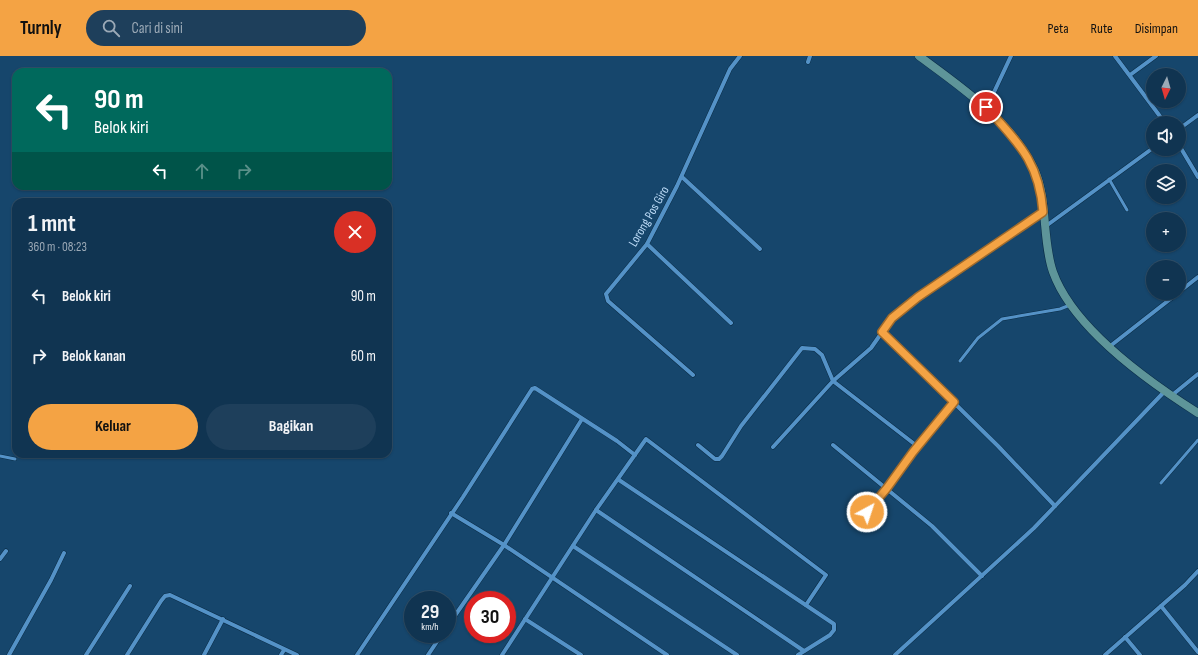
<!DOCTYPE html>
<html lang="id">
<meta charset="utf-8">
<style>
:root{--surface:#103451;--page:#1e3f5b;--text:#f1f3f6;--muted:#9caab7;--line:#304f68;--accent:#f4a344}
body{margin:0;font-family:"Sofia Sans Condensed",sans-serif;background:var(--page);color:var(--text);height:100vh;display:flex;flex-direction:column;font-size:15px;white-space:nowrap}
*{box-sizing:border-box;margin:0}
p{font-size:13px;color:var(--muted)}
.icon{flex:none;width:22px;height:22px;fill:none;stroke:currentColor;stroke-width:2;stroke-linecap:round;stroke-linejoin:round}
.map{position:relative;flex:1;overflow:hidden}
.panel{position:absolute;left:12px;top:142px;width:380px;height:260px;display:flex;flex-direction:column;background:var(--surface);border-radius:12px;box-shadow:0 1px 3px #0004,0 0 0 1px var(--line)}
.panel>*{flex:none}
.hud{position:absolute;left:12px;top:12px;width:380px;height:122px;border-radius:12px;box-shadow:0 1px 3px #0004,0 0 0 1px var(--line);background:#00695c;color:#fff;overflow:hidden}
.needle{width:26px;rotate:185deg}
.buttons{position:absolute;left:1146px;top:12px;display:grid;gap:8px}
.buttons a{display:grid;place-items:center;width:40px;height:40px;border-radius:50%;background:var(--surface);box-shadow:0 1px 3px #0004,0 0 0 1px var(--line);font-size:20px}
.speed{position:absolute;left:404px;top:535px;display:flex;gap:8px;font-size:20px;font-weight:700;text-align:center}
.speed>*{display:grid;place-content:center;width:52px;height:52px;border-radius:50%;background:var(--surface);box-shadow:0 1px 3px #0004,0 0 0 1px var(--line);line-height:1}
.speed small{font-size:10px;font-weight:400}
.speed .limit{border:6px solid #d22;background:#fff;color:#111}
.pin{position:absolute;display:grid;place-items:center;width:34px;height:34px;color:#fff;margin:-17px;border:2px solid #fff;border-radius:50%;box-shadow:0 1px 4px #0007}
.me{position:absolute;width:44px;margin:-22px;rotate:40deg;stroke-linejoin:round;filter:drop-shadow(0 0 3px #0008)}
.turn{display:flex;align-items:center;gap:14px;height:84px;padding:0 16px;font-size:18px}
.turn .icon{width:52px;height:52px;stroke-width:2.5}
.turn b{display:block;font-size:28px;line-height:34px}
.lanes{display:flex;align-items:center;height:38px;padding:0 16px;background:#0003;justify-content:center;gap:20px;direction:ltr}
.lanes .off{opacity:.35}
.round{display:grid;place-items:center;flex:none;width:42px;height:42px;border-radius:21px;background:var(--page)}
.head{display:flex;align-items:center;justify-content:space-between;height:68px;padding:0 16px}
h1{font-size:24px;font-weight:700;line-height:30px}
.primary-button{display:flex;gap:8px;margin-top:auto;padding:8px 16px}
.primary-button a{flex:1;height:46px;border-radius:24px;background:var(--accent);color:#111;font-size:16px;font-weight:700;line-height:46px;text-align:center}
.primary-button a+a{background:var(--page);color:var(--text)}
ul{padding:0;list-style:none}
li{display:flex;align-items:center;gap:12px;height:60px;padding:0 16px}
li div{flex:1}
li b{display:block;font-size:15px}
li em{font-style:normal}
header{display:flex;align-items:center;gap:24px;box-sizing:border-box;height:56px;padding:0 20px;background:var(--accent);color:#111}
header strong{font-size:19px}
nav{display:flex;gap:22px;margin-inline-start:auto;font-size:14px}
.search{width:280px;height:36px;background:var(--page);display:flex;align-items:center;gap:10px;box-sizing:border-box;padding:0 14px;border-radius:22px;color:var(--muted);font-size:15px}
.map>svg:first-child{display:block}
</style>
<header>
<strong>Turnly</strong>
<div class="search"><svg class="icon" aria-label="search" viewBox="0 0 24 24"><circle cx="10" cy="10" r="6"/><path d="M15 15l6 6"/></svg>Cari di sini</div>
<nav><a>Peta</a><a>Rute</a><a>Disimpan</a></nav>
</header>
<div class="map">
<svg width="1198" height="599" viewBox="0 0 1198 599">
<rect width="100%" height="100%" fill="#16466c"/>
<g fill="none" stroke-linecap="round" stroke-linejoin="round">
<defs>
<g id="service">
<path d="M 1109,123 L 1127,154"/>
<path d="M 960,305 L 978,282 L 1002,263 L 1060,253 L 1070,249"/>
<path d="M 0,400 L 15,403"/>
<path d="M 1161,427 L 1198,384"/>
</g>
<g id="minor">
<path d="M 1115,0 L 1165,67"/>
<path d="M 808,6 L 810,0"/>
<path d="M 1130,19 L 1156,0"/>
<path d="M 987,51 L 1011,0"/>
<path d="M 1179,73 L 1198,59"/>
<path d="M 1179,89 L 1198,121"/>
<path d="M 682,121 L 760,193"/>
<path d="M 1046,170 L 1153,92"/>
<path d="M 647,188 L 731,267"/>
<path d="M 1179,236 L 1198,221"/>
<path d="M 882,276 L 998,390 L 1055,450"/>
<path d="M 1109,291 L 1178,237"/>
<path d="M 693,319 L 608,245 L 606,238 L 647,188 L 677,130 L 730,13 L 740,0"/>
<path d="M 1171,340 L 1198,318"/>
<path d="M 698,389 L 715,403 L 719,403 L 722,400 L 741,370 L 802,292 L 815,293 L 822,299 L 833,325 L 917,390"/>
<path d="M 833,389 L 932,470 L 982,520"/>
<path d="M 773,391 L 833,325 L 871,292 L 892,262 L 918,241 L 1043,156"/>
<path d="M 619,424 L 834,568 L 834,574 L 830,579 L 798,599"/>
<path d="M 596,454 L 804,595"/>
<path d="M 867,456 L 887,432 L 913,395 L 954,345"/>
<path d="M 451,457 L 504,489 L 667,599"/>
<path d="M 573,490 L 737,599"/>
<path d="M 0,503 L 6,495"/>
<path d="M 1161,550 L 1198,596"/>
<path d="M 525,563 L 581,599"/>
<path d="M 447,571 L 504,489 L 582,363"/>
<path d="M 1125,581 L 1140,599"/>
<path d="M 9,599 L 51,524 L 64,497"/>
<path d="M 86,599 L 130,530"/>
<path d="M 127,599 L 161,545 L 165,540 L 170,539 L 297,599"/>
<path d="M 204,599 L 223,563"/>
<path d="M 281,599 L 284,594"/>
<path d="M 357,599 L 463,441 L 532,333 L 535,332 L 617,385 L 635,399"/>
<path d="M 428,599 L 442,578"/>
<path d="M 502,599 L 596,454 L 646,383 L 826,519 L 806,549"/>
<path d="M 895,599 L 1034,472 L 1164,336"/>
<path d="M 1105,599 L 1185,529 L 1198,515"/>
</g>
<path id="secondary" d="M 919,0 C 961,31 1013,66 1035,115 C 1048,145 1042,185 1053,216 C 1073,272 1149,326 1198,357"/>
</defs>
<use href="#service" stroke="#0a2c46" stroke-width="4"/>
<use href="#minor" stroke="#0a2c46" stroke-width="5"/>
<use href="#secondary" stroke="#0a2c46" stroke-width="9"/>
<use href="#service" stroke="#5492c7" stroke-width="3"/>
<use href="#minor" stroke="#5492c7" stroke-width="4"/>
<use href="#secondary" stroke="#5e9599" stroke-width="8"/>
</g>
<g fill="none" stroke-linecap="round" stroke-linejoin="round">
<defs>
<path id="route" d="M 867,456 L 887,432 L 913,396 L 954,346 L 882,276 L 892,262 L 918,241 L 1043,156 C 1039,105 1018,87 986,51"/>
</defs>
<use href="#route" stroke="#9f6a2c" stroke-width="10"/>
<use href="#route" stroke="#f4a344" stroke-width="7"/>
</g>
<g text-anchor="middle" stroke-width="4" stroke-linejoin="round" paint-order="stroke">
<g font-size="13" fill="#bad9f5" stroke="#16466c">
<text transform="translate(648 160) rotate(-60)" y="5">Lorong Pos Giro</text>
</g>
</g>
</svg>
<div class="buttons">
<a><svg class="needle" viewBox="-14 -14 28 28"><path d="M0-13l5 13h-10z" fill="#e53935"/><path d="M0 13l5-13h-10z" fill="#9caab7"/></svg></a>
<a><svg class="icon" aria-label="sound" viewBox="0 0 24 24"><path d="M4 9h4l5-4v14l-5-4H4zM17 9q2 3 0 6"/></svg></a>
<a><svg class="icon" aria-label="layers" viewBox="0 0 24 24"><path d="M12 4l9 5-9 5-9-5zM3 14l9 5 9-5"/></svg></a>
<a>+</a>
<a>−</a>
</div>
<div class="speed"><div>29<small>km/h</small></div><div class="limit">30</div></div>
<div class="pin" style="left:986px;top:51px;background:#d93025"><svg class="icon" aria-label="arrive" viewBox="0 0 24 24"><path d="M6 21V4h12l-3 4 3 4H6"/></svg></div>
<svg class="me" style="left:867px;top:456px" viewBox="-20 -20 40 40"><circle r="17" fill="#f4a344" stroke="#fff" stroke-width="3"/><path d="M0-11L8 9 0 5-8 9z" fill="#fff"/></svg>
<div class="hud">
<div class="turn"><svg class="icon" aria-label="left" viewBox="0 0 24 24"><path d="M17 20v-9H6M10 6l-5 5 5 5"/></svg><div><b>90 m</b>Belok kiri</div></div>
<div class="lanes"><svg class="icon" aria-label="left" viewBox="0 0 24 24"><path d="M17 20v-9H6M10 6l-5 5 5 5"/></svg><svg class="icon off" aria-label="ahead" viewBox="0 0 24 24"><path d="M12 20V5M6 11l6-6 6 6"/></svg><svg class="icon off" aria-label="right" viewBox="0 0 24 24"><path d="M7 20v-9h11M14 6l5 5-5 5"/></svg></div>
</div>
<section class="panel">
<div class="head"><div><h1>1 mnt</h1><p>360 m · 08:23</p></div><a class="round" style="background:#d93025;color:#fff"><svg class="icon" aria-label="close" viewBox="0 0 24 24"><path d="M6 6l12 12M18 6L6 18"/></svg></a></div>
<ul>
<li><svg class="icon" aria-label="left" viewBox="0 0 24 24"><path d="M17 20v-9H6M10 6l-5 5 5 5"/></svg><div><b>Belok kiri</b></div><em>90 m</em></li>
<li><svg class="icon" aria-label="right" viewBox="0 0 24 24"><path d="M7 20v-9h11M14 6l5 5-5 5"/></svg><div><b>Belok kanan</b></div><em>60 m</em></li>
</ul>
<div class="primary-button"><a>Keluar</a><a>Bagikan</a></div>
</section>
</div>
